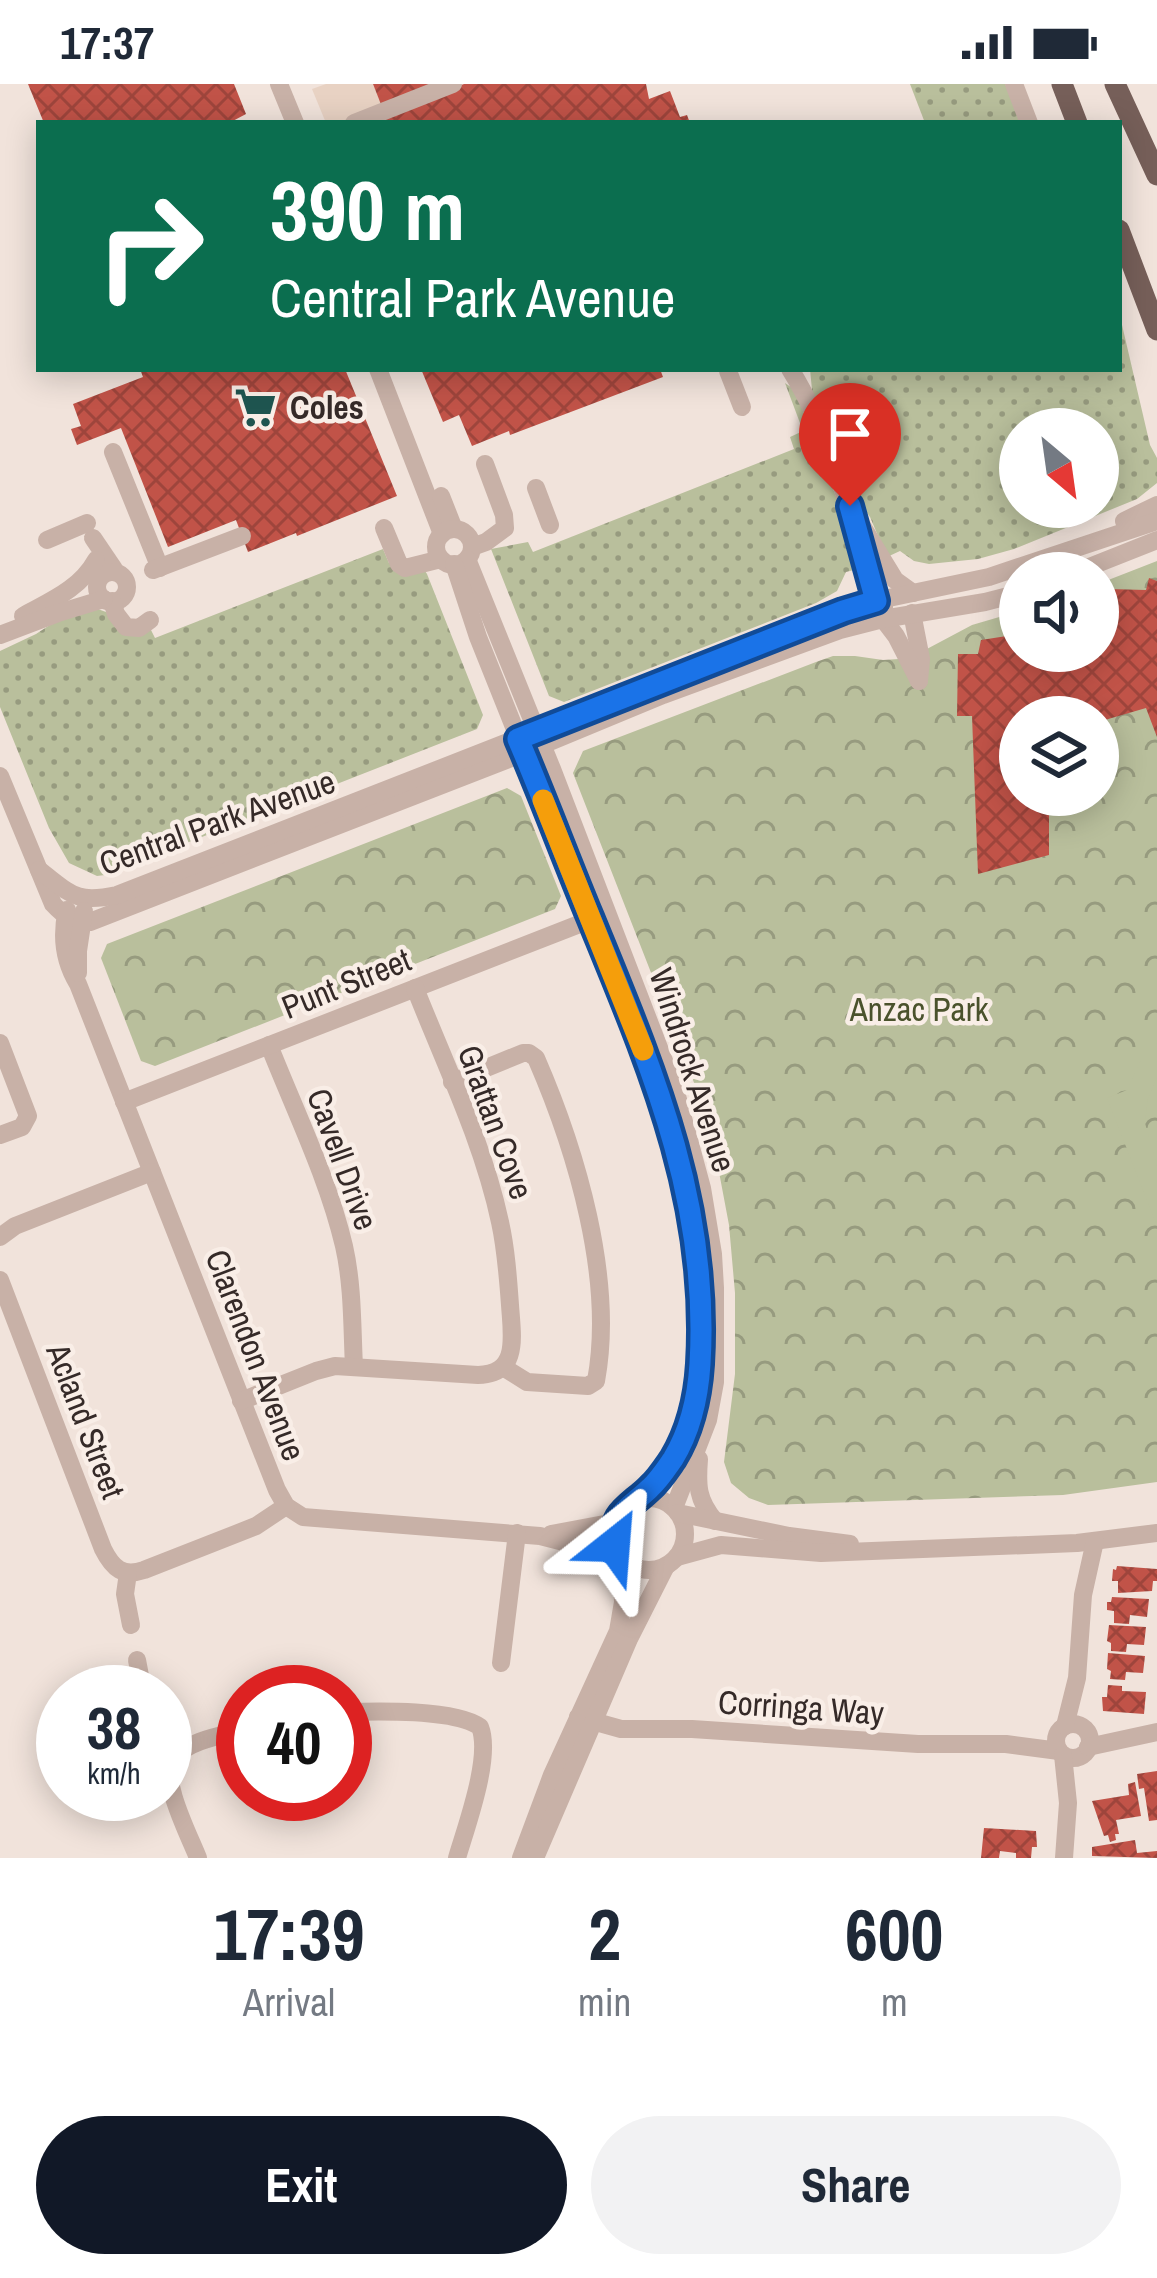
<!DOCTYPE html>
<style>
:root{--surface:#fff;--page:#f2f2f3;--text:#1f2937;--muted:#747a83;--accent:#111827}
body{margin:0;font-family:"Archivo Narrow",sans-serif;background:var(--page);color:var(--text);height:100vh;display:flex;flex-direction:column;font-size:45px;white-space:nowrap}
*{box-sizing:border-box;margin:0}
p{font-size:39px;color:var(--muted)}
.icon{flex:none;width:66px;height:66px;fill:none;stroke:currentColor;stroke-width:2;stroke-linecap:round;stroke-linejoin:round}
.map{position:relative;height:1774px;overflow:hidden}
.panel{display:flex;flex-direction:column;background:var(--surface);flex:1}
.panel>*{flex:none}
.banner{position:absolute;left:36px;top:36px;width:1086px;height:252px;border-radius:0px;box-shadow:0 6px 30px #0003;background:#0b6e4f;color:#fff;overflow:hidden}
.needle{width:78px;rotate:151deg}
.buttons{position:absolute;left:999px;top:324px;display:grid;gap:24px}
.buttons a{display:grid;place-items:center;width:120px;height:120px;border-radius:50%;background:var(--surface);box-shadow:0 6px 30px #0003;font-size:60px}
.speed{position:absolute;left:36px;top:1581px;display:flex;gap:24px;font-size:60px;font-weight:700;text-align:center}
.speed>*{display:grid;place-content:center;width:156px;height:156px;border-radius:50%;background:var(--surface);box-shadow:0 6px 30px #0003;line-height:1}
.speed small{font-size:30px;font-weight:400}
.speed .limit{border:18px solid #d22;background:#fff;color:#111}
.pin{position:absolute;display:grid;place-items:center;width:102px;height:102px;color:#fff;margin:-123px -51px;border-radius:50% 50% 50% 0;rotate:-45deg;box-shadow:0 0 12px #0007}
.pin .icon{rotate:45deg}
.me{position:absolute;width:132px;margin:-66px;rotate:28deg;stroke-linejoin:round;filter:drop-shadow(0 0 9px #0008)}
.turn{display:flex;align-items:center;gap:42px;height:252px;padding:0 36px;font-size:54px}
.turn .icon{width:156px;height:156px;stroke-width:2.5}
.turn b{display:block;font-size:84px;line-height:102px}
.eta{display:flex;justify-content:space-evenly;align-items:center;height:204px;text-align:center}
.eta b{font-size:72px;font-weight:700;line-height:84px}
.cta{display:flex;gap:24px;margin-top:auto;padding:24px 36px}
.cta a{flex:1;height:138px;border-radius:72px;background:var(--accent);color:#fff;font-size:48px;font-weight:700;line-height:138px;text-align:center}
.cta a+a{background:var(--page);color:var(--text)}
.status{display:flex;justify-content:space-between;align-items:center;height:84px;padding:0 60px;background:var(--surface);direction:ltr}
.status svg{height:33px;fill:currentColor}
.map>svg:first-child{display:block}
</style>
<div class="status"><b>17:37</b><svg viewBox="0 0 49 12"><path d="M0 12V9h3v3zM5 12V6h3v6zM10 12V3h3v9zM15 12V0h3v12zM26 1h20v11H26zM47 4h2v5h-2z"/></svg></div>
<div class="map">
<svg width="1157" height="1774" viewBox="0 0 1157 1774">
<defs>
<pattern id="grass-dots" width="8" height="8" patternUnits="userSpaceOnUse" patternTransform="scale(3)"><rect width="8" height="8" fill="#b9bf9c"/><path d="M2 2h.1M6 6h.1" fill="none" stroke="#979b7f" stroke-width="1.8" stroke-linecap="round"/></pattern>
<pattern id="forest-crowns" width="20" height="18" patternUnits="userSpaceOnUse" patternTransform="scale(3)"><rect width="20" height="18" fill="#b9bf9c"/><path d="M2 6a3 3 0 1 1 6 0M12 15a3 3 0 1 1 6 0" fill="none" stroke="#979b7f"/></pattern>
<pattern id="building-cross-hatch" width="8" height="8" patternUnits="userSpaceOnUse" patternTransform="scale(3)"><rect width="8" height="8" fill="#c15348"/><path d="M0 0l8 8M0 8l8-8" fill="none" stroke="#9e453c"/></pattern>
</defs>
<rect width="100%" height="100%" fill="#f1e3db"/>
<g fill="url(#grass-dots)" fill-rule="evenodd">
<path d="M 910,0 L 1005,0 L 1025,39 L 925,39 Z"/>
<path d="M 1119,228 L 1150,361 L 1157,374 L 1157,399 L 1137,415 L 1014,465 L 978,475 L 929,480 L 914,477 L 900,467 L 887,473 L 870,433 L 852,408 L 812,306 L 810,285 L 1119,285 ZM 1020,345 L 1098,345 L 1098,423 L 1020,423 Z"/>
<path d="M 785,299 L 795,306 L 857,467 L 858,485 L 846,488 L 837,507 L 816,519 L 564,618 L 549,612 L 491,465 L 528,458 L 533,468 L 794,365 L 790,353 L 803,347 Z"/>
<path d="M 383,465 L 389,479 L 425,487 L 427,490 L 483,631 L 477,645 L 105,791 L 97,792 L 69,779 L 49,744 L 0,623 L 0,567 L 36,550 L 62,533 L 95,524 L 150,544 L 155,554 Z"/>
</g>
<g fill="url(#forest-crowns)" fill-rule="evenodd">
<path d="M 1157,477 L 1157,1398 L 1063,1411 L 768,1421 L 749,1414 L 731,1399 L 724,1378 L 735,1290 L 735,1209 L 729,1141 L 716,1072 L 700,1014 L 573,689 L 583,667 L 816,578 L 833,572 L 855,572 L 883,576 L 899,575 L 925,566 L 972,541 L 1020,527 L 1020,567 L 1098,567 L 1098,500 ZM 1020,633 L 1098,633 L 1098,711 L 1020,711 Z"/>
<path d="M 507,704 L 521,712 L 561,812 L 555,825 L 155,982 L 141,977 L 101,874 L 107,860 Z"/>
</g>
<path fill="#b9bf9c" d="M 1157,959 L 1157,993 L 1148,1015 L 1145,1039 L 1157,1082 L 1157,1142 L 1107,1014 L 1127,1006 L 1140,978 Z"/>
<path fill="#e8d2c3" d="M 326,0 L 373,0 L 384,27 L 354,39 L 326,39 L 312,5 Z"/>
<g fill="url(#building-cross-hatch)">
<path d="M 28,0 L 234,0 L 246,30 L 229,39 L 44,39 Z"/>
<path d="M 373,0 L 439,0 L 382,23 Z"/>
<path d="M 464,0 L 646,0 L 649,15 L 670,7 L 680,33 L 687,31 L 690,39 L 364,39 Z"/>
<path d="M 140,285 L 345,285 L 397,412 L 297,452 L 296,449 L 248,468 L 236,436 L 168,463 L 121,344 L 77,361 L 71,345 L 81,342 L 73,320 L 143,293 Z"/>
<path d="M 421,285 L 660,285 L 663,293 L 510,351 L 509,347 L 472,362 L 459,331 L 443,338 Z"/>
<path d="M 1149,494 L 1157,497 L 1157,653 L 1146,624 L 1098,638 L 1098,633 L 1020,633 L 1020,711 L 1049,711 L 1049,771 L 978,790 L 972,632 L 957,632 L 958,570 L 978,570 L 981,556 L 1020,550 L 1020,567 L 1098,567 L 1098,520 L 1106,520 L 1109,505 L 1146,506 Z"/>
<path d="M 1117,1482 L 1157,1485 L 1157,1497 L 1153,1497 L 1152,1507 L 1118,1509 L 1118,1497 L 1112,1497 L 1113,1485 L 1116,1486 Z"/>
<path d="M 1112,1513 L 1149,1515 L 1147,1533 L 1130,1531 L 1129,1540 L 1114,1539 L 1114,1527 L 1107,1526 L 1107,1518 L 1111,1518 Z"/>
<path d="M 1109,1541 L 1146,1543 L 1144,1561 L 1127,1560 L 1126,1568 L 1111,1567 L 1111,1559 L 1107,1557 Z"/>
<path d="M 1108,1569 L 1145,1572 L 1143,1589 L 1126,1588 L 1125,1596 L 1110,1595 L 1111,1587 L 1107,1585 Z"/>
<path d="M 1108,1601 L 1122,1602 L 1122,1607 L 1146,1608 L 1144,1630 L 1103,1627 L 1102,1613 L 1107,1613 Z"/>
<path d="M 1157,1687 L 1157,1736 L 1149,1737 L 1144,1704 L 1139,1705 L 1137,1690 Z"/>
<path d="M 1135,1698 L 1141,1732 L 1116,1736 L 1119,1750 L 1115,1750 L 1116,1756 L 1110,1758 L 1108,1751 L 1104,1752 L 1092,1717 L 1129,1711 L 1128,1700 Z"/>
<path d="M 984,1744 L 1036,1747 L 1037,1763 L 1032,1763 L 1031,1774 L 1016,1774 L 1016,1769 L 1000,1767 L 999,1774 L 981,1774 Z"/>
<path d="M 1135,1756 L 1137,1769 L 1157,1767 L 1157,1774 L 1092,1772 L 1092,1763 Z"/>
</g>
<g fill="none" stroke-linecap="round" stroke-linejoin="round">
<g stroke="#c8b1a7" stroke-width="18">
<path d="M 279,0 L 295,39"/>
<path d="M 1014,0 L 1029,39"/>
<path d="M 354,39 L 453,0"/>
<path d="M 378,285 L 442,450"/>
<path d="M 790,285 C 833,354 852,436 874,513 L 878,520 L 884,523"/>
<path d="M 728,287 L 742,323"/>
<path d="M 113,368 L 160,484"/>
<path d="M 536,404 L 550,441"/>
<path d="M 441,412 L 454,445"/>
<path d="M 1124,437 L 1157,421"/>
<path d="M 862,442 L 895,496 L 913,509"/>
<path d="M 384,444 L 399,480 L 405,484 L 441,475"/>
<circle cx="454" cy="463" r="18"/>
<path d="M 93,454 L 114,485"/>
<path d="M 47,456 L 87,439"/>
<path d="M 472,463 L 486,458 L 505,444 L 504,431 L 485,380"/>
<path d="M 467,475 L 552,685 L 676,1008 L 702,1104 L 713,1170 L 715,1204 L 715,1298 L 708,1336 L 674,1424"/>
<path d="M 454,480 L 478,553 L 652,988 C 689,1091 733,1273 674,1374 C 662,1393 647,1407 630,1420"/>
<path d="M 153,486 L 242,452"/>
<circle cx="112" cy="503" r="15"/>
<path d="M 1074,489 L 1157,456"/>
<path d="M 112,517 L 116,530 L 126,543 L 139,544 L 150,536"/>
<path d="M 912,529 L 921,575 L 919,597"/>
<path d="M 23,532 C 50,517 80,505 96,476"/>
<path d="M 883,535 L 896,552 L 919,597"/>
<path d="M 0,551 L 58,529 L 104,515"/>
<path d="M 0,692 L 53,820 C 65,833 72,837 90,838 L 506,676 L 663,611 L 840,546 L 883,535 L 985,518 L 1020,509"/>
<path d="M 39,786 C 71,810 75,820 117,811 L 843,527 L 884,515 L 989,493 L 1157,437"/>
<path d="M 67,826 C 61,852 64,877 78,900 L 277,1406 L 286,1422 L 303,1433 L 540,1452 L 619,1472"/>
<path d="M 78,889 L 78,867 L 84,827"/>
<path d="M 0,959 L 28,1032 L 22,1043 L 0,1051"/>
<path d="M 269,961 C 295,1027 328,1094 344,1162 C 353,1202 352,1243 354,1283"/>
<path d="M 452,998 L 523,969 L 529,969 L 536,974 C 576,1066 615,1195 596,1297 L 588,1302 L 527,1298 L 503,1283"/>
<path d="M 124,1018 L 600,832"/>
<path d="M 0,1153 L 15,1142 L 152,1088"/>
<path d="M 0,1196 L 103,1465 C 113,1485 123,1493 144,1486 L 256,1442 L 286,1422"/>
<path d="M 241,1317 L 316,1287 L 335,1282 L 478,1291 C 520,1290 512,1252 510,1221 C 508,1193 506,1165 500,1138 C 483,1058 445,980 415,904"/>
<path d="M 699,1375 C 697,1401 697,1416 715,1437"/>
<circle cx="649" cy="1450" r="36"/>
<path d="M 678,1429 L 789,1452 L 850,1460"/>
<path d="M 551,1450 L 615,1438"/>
<path d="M 677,1473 L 721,1461 L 821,1469 L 1077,1459 L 1157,1449"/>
<path d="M 128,1489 L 125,1510 L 131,1541"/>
<path d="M 137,1576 L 143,1608"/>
<path d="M 501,1579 L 517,1449"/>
<path d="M 345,1628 C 377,1627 456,1625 480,1643 C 492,1673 466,1743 457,1774"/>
<path d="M 578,1633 L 621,1645 L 692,1645 L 918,1660 L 1006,1660 L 1059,1667"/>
<circle cx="1073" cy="1657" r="17"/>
<path d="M 1065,1642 L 1077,1594 L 1083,1511 L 1095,1457"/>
<path d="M 1088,1663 L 1157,1648"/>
<path d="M 1063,1671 L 1068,1719 L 1064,1774"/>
<path d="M 198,1774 C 190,1753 159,1694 173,1675 C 186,1657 223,1651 243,1646"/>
<path d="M 521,1774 L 552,1691 L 618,1547 L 623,1518 L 621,1474"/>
<path d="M 535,1774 L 629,1555 L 666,1482"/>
</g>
<g stroke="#765f59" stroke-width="21">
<path d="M 1062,0 L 1077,39"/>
<path d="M 1115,0 L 1157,91"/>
<path d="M 1119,146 L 1157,246"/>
</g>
</g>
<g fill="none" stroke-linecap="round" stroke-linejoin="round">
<defs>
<path id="route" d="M 614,1461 C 610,1429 631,1423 650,1404 C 659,1396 666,1385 673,1375 C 690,1347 698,1312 700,1280 C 710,1116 650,980 590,833 C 565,773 543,713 518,655 L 843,527 L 876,517 L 850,422"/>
</defs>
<use href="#route" stroke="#114b97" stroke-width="30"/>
<use href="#route" stroke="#1a73e8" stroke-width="21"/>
<path stroke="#f59e0b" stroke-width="21" d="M 543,716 L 643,966"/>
</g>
<defs>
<symbol id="supermarket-bare" viewBox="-9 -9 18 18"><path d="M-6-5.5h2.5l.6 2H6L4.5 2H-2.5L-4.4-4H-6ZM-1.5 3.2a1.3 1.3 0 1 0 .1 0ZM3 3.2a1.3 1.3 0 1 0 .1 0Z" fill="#1f5550" stroke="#f9eee7" stroke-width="2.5" paint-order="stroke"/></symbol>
</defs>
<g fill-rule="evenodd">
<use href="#supermarket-bare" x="226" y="294" width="59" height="59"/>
</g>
<g text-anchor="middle" stroke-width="9" stroke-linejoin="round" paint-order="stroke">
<g font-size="33" font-weight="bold" fill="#352a28" stroke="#f9eee7" text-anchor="start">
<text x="290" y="335">Coles</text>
</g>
<g font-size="33" fill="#352a28" stroke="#f9eee7">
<text transform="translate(217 738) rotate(-20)" y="12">Central Park Avenue</text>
<text transform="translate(346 899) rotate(-22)" y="12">Punt Street</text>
<text transform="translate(693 986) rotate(72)" y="12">Windrock Avenue</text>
<text transform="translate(496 1038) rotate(70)" y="12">Grattan Cove</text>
<text transform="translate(343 1075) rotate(70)" y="12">Cavell Drive</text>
<text transform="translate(256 1271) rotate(69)" y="12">Clarendon Avenue</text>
<text transform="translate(86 1337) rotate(69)" y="12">Acland Street</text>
<text transform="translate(801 1623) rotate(4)" y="12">Corringa Way</text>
</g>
<g font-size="33" fill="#4a522c" stroke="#f9eee7">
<text x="919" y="937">Anzac Park</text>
</g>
</g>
</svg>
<div class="buttons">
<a><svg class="needle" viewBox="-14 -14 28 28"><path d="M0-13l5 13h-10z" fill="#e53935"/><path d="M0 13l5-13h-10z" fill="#747a83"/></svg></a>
<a><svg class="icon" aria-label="sound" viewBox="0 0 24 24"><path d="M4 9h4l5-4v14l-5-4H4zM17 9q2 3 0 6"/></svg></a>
<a><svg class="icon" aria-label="layers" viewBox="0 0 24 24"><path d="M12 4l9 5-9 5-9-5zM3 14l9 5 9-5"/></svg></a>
</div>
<div class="speed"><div>38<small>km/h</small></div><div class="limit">40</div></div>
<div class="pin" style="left:850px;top:422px;background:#d93025"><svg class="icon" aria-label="arrive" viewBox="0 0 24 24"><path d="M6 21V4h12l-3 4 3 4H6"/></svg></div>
<svg class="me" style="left:614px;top:1461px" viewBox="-20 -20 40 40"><path d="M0-17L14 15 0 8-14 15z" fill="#1a73e8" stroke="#fff" stroke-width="4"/></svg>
<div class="banner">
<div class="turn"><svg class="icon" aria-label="right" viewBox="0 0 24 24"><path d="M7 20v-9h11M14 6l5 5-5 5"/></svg><div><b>390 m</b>Central Park Avenue</div></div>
</div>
</div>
<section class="panel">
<div class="eta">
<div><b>17:39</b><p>Arrival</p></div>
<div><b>2</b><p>min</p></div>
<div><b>600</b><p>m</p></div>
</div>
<div class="cta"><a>Exit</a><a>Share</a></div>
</section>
